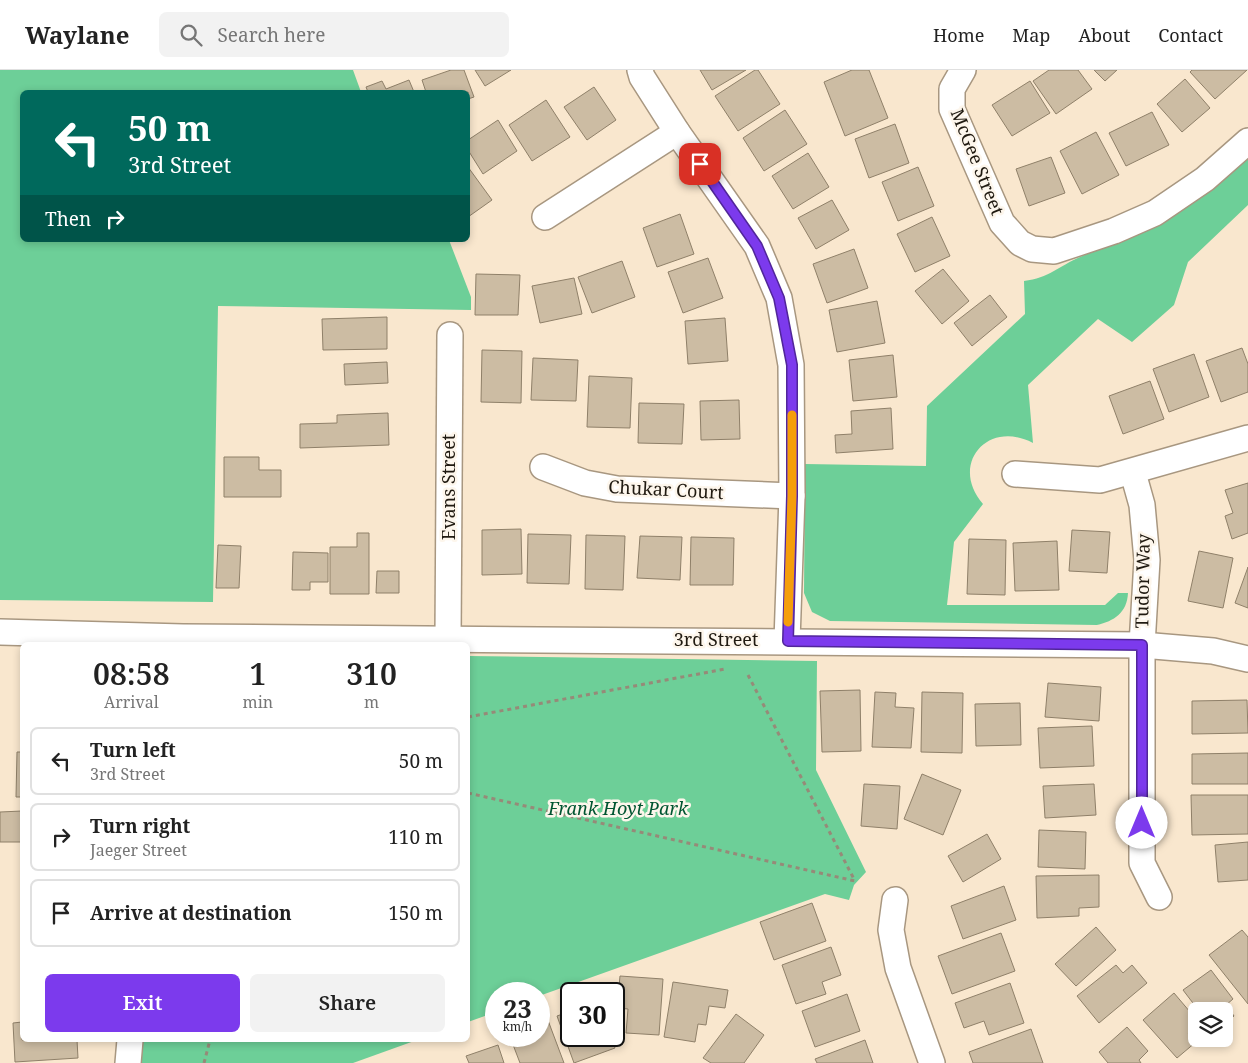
<!DOCTYPE html>
<style>
:root{--surface:#fff;--page:#f2f2f2;--text:#222;--muted:#767676;--line:#e0e0e0;--accent:#7c3aed}
body{margin:0;font-family:"Noto Serif",serif;background:var(--page);color:var(--text);height:100vh;display:flex;flex-direction:column;font-size:19px;white-space:nowrap}
*{box-sizing:border-box;margin:0}
p{font-size:16px;color:var(--muted)}
.icon{flex:none;width:28px;height:28px;fill:none;stroke:currentColor;stroke-width:2;stroke-linecap:round;stroke-linejoin:round}
.map{position:relative;flex:1;overflow:hidden}
.side{position:absolute;left:20px;top:572px;width:450px;height:400px;display:flex;flex-direction:column;background:var(--surface);border-radius:8px;box-shadow:0 2px 8px #0003}
.side>*{flex:none}
.banner{position:absolute;left:20px;top:20px;width:450px;height:152px;border-radius:8px;box-shadow:0 2px 8px #0003;background:#00695c;color:#fff;overflow:hidden}
.buttons{position:absolute;left:1188px;top:932px;display:grid;gap:10px}
.buttons a{display:grid;place-items:center;width:45px;height:45px;border-radius:8px;background:var(--surface);box-shadow:0 2px 8px #0003;font-size:25px}
.speed{position:absolute;left:485px;top:912px;display:flex;gap:10px;font-size:25px;font-weight:700;text-align:center}
.speed>*{display:grid;place-content:center;width:65px;height:65px;border-radius:50%;background:var(--surface);box-shadow:0 2px 8px #0003;line-height:1}
.speed small{font-size:12px;font-weight:400}
.speed .limit{border:2px solid #111;border-radius:8px;background:#fff;color:#111}
.pin{position:absolute;display:grid;place-items:center;width:42px;height:42px;color:#fff;margin:-21px;border-radius:10px;box-shadow:0 2px 8px #0006}
.me{position:absolute;width:55px;margin:-28px;rotate:0deg;stroke-linejoin:round;filter:drop-shadow(0 0 4px #0008)}
.turn{display:flex;align-items:center;gap:18px;height:105px;padding:0 25px;font-size:22px}
.turn .icon{width:65px;height:65px;stroke-width:2.5}
.turn b{display:block;font-size:35px;line-height:42px}
.then{display:flex;align-items:center;height:48px;padding:0 25px;background:#0003;gap:10px;font-size:19px}
.eta{display:flex;justify-content:space-evenly;align-items:center;height:85px;text-align:center}
.eta b{font-size:30px;font-weight:600;line-height:35px}
.primary-button{display:flex;gap:10px;margin-top:auto;padding:10px 25px}
.primary-button a{flex:1;height:58px;border-radius:8px;background:var(--accent);color:#fff;font-size:20px;font-weight:600;line-height:58px;text-align:center}
.primary-button a+a{background:var(--page);color:var(--text)}
ul{padding:0;list-style:none}
li{display:flex;align-items:center;gap:15px;height:68px;margin:0 10px 8px;padding:0 15px;border:2px solid var(--line);border-radius:8px}
li div{flex:1}
li b{display:block;font-size:19px}
li em{font-style:normal}
header{display:flex;align-items:center;gap:30px;box-sizing:border-box;height:70px;padding:0 25px;background:var(--surface);border-bottom:1px solid var(--line)}
header strong{font-size:24px}
nav{display:flex;gap:28px;margin-inline-start:auto;font-size:18px}
.search{width:350px;height:45px;background:var(--page);display:flex;align-items:center;gap:12px;box-sizing:border-box;padding:0 18px;border-radius:8px;color:var(--muted);font-size:19px}
.map>svg:first-child{display:block}
</style>
<header>
<strong>Waylane</strong>
<div class="search"><svg class="icon" aria-label="search" viewBox="0 0 24 24"><circle cx="10" cy="10" r="6"/><path d="M15 15l6 6"/></svg>Search here</div>
<nav><a>Home</a><a>Map</a><a>About</a><a>Contact</a></nav>
</header>
<div class="map">
<svg width="1248" height="993" viewBox="0 0 1248 993">
<rect width="100%" height="100%" fill="#f9e7ce"/>
<g fill="#6dcf98">
<path d="M 0,0 L 353,0 L 361,22 L 22,22 L 22,170 L 449,170 L 471,227 L 471,240 L 218,236 L 213,532 L 0,530 Z"/>
<path d="M 1248,85 L 1248,135 L 1188,192 L 1174,235 L 1132,272 L 1098,249 L 1028,315 L 1033,373 C 987,349 949,395 983,434 L 954,472 L 947,535 L 1105,535 L 1118,523 L 1128,523 C 1127,543 1114,551 1097,555 L 830,551 L 812,542 L 804,523 L 805,394 L 926,396 L 927,336 L 1025,244 L 1024,211 C 1049,208 1059,196 1080,187 C 1098,179 1118,174 1137,165 C 1179,145 1214,117 1248,85 Z"/>
<path d="M 468,586 L 817,591 L 816,700 L 866,802 L 854,815 L 849,830 L 825,824 L 539,926 L 539,924 L 496,924 L 496,942 L 468,952 Z"/>
<path d="M 141,970 L 417,970 L 353,993 L 138,993 Z"/>
</g>
<g fill="#ccbca3" stroke="#8f8069">
<path d="M 451,0 L 464,0 L 474,27 L 468,29 L 468,22 L 426,22 L 422,10 Z"/>
<path d="M 475,0 L 511,0 L 485,16 Z"/>
<path d="M 700,0 L 746,0 L 712,20 Z"/>
<path d="M 755,0 L 758,0 L 780,34 L 738,61 L 715,26 Z"/>
<path d="M 852,0 L 869,0 L 888,48 L 845,66 L 824,12 Z"/>
<path d="M 1049,0 L 1078,0 L 1092,19 L 1056,44 L 1033,11 Z"/>
<path d="M 1094,0 L 1117,0 L 1105,11 Z"/>
<path d="M 1192,0 L 1247,0 L 1215,29 L 1190,2 Z"/>
<path d="M 1185,9 L 1210,38 L 1182,62 L 1157,34 Z"/>
<path d="M 409,10 L 414,22 L 368,22 L 366,17 L 382,11 L 386,19 Z"/>
<path d="M 1030,11 L 1050,43 L 1012,66 L 992,35 Z"/>
<path d="M 594,17 L 616,50 L 587,70 L 564,37 Z"/>
<path d="M 546,30 L 570,67 L 532,91 L 509,55 Z"/>
<path d="M 785,40 L 807,74 L 764,101 L 743,68 Z"/>
<path d="M 1152,42 L 1169,75 L 1126,96 L 1109,63 Z"/>
<path d="M 498,50 L 517,81 L 483,104 L 468,80 L 468,70 Z"/>
<path d="M 895,54 L 909,93 L 869,108 L 855,69 Z"/>
<path d="M 1096,62 L 1119,105 L 1082,124 L 1060,81 Z"/>
<path d="M 808,83 L 829,117 L 793,139 L 772,106 Z"/>
<path d="M 1051,87 L 1065,123 L 1029,136 L 1016,99 Z"/>
<path d="M 468,97 L 492,130 L 468,147 Z"/>
<path d="M 918,97 L 934,136 L 898,151 L 882,112 Z"/>
<path d="M 832,130 L 849,160 L 816,179 L 798,148 Z"/>
<path d="M 680,144 L 694,184 L 657,197 L 643,158 Z"/>
<path d="M 932,147 L 950,186 L 915,202 L 897,164 Z"/>
<path d="M 854,179 L 868,218 L 827,233 L 813,194 Z"/>
<path d="M 708,188 L 723,228 L 683,243 L 668,202 Z"/>
<path d="M 622,191 L 635,227 L 592,243 L 578,207 Z"/>
<path d="M 943,199 L 969,231 L 942,254 L 915,221 Z"/>
<path d="M 476,204 L 520,205 L 518,245 L 475,245 Z"/>
<path d="M 574,208 L 582,244 L 540,253 L 532,216 Z"/>
<path d="M 990,225 L 1007,247 L 972,276 L 954,253 Z"/>
<path d="M 877,231 L 885,273 L 837,282 L 829,240 Z"/>
<path d="M 387,247 L 387,279 L 323,280 L 322,249 Z"/>
<path d="M 725,248 L 728,291 L 688,294 L 685,251 Z"/>
<path d="M 1242,278 L 1248,294 L 1248,322 L 1221,332 L 1206,291 Z"/>
<path d="M 482,280 L 522,281 L 521,333 L 481,332 Z"/>
<path d="M 1194,284 L 1209,327 L 1169,342 L 1153,299 Z"/>
<path d="M 893,285 L 897,327 L 853,331 L 849,290 Z"/>
<path d="M 533,288 L 578,290 L 576,331 L 531,330 Z"/>
<path d="M 387,292 L 388,313 L 345,315 L 344,294 Z"/>
<path d="M 589,306 L 632,308 L 630,358 L 587,357 Z"/>
<path d="M 1150,311 L 1164,349 L 1123,364 L 1109,326 Z"/>
<path d="M 739,330 L 740,369 L 701,370 L 700,331 Z"/>
<path d="M 639,333 L 684,334 L 682,374 L 638,373 Z"/>
<path d="M 891,338 L 893,379 L 836,383 L 835,365 L 852,364 L 851,341 Z"/>
<path d="M 388,343 L 389,375 L 300,378 L 300,354 L 337,353 L 337,345 Z"/>
<path d="M 224,387 L 259,387 L 259,400 L 281,400 L 281,427 L 224,427 Z"/>
<path d="M 1248,413 L 1248,463 L 1232,469 L 1225,446 L 1233,443 L 1225,420 Z"/>
<path d="M 521,459 L 522,504 L 482,505 L 482,460 Z"/>
<path d="M 1072,460 L 1110,462 L 1107,503 L 1069,501 Z"/>
<path d="M 357,463 L 369,463 L 369,524 L 330,524 L 330,477 L 357,477 Z"/>
<path d="M 528,464 L 571,465 L 569,514 L 527,513 Z"/>
<path d="M 586,465 L 625,466 L 623,520 L 585,519 Z"/>
<path d="M 640,466 L 682,467 L 680,510 L 637,508 Z"/>
<path d="M 691,467 L 734,468 L 733,515 L 690,515 Z"/>
<path d="M 969,469 L 1006,470 L 1005,525 L 967,524 Z"/>
<path d="M 1057,471 L 1059,520 L 1015,521 L 1013,473 Z"/>
<path d="M 218,475 L 241,476 L 239,518 L 216,518 Z"/>
<path d="M 1199,481 L 1233,488 L 1223,538 L 1188,531 Z"/>
<path d="M 293,482 L 328,483 L 328,512 L 310,512 L 310,520 L 292,520 Z"/>
<path d="M 1248,497 L 1248,538 L 1235,533 Z"/>
<path d="M 377,501 L 399,501 L 399,523 L 376,523 Z"/>
<path d="M 1048,613 L 1101,617 L 1099,651 L 1045,647 Z"/>
<path d="M 860,620 L 861,681 L 822,682 L 820,621 Z"/>
<path d="M 875,622 L 896,623 L 895,637 L 914,638 L 911,678 L 872,677 Z"/>
<path d="M 922,622 L 963,623 L 962,683 L 921,682 Z"/>
<path d="M 1247,630 L 1248,663 L 1192,664 L 1192,631 Z"/>
<path d="M 1020,633 L 1021,675 L 976,676 L 975,634 Z"/>
<path d="M 1092,656 L 1094,696 L 1040,698 L 1038,658 Z"/>
<path d="M 17,682 L 22,682 L 22,727 L 16,727 Z"/>
<path d="M 1248,683 L 1248,714 L 1192,714 L 1192,684 Z"/>
<path d="M 922,704 L 961,720 L 943,765 L 904,749 Z"/>
<path d="M 864,714 L 900,716 L 897,759 L 861,756 Z"/>
<path d="M 1094,714 L 1096,745 L 1045,748 L 1043,716 Z"/>
<path d="M 1191,725 L 1248,725 L 1248,764 L 1192,765 Z"/>
<path d="M 22,741 L 22,772 L 0,772 L 0,742 Z"/>
<path d="M 1039,760 L 1086,762 L 1085,799 L 1038,797 Z"/>
<path d="M 987,764 L 1001,789 L 963,812 L 948,786 Z"/>
<path d="M 1248,772 L 1248,810 L 1218,812 L 1215,775 Z"/>
<path d="M 1099,805 L 1099,837 L 1079,838 L 1079,846 L 1037,848 L 1036,806 Z"/>
<path d="M 1004,816 L 1016,850 L 963,869 L 951,836 Z"/>
<path d="M 812,833 L 826,871 L 774,890 L 760,852 Z"/>
<path d="M 1096,857 L 1116,880 L 1076,916 L 1055,894 Z"/>
<path d="M 1242,860 L 1248,867 L 1248,934 L 1209,885 Z"/>
<path d="M 1001,863 L 1015,901 L 952,924 L 938,886 Z"/>
<path d="M 831,877 L 841,905 L 822,912 L 826,924 L 796,934 L 782,895 Z"/>
<path d="M 1116,895 L 1123,903 L 1132,895 L 1147,913 L 1099,953 L 1077,926 Z"/>
<path d="M 1211,900 L 1233,929 L 1226,935 L 1234,946 L 1224,954 L 1224,941 L 1199,941 L 1183,920 Z"/>
<path d="M 620,906 L 663,909 L 659,965 L 626,963 L 628,939 L 617,938 Z"/>
<path d="M 673,912 L 728,920 L 725,938 L 709,936 L 706,955 L 698,954 L 695,972 L 664,967 Z"/>
<path d="M 1010,913 L 1024,953 L 989,965 L 984,951 L 964,958 L 955,933 Z"/>
<path d="M 1174,923 L 1196,949 L 1196,955 L 1188,963 L 1196,972 L 1177,988 L 1143,950 Z"/>
<path d="M 847,924 L 860,961 L 815,977 L 802,941 Z"/>
<path d="M 571,941 L 571,966 L 611,966 L 615,978 L 574,993 L 557,946 Z"/>
<path d="M 736,944 L 764,965 L 744,993 L 711,993 L 703,988 Z"/>
<path d="M 546,945 L 564,993 L 520,993 L 512,972 L 523,968 L 522,966 L 539,966 L 539,947 Z"/>
<path d="M 22,952 L 22,970 L 77,970 L 78,988 L 15,992 L 13,953 Z"/>
<path d="M 1127,957 L 1148,981 L 1139,990 L 1141,993 L 1108,993 L 1099,982 Z"/>
<path d="M 1031,959 L 1043,993 L 973,993 L 969,982 Z"/>
<path d="M 865,970 L 873,993 L 817,993 L 815,989 Z"/>
<path d="M 498,975 L 504,993 L 469,993 L 466,986 Z"/>
</g>
<g fill="none" stroke-linecap="round" stroke-linejoin="round">
<defs>
<g id="street">
<path d="M 640,0 L 642,7 L 677,62 L 757,176 L 779,228 L 791,295 L 792,426 L 787,571"/>
<path d="M 963,0 L 952,19 L 952,39 L 1002,153 L 1020,173 L 1032,179 L 1054,181 L 1114,161 L 1155,143 L 1205,109 L 1248,71"/>
<path d="M 545,147 L 677,62"/>
<path d="M 543,397 L 585,413 L 617,419 L 792,426"/>
<path d="M 1133,403 L 1142,435 L 1147,490 L 1142,575 L 1142,793 L 1159,827"/>
<path d="M 1015,404 L 1100,410 L 1248,368"/>
<path d="M 0,562 L 183,567 L 1142,575 L 1213,581 L 1248,589"/>
<path d="M 448,568 L 450,265"/>
<path d="M 895,830 L 891,860 L 898,898 L 932,993"/>
<path d="M 128,993 L 130,970"/>
</g>
</defs>
<use href="#street" stroke="#a89780" stroke-width="28"/>
<g stroke="#968a78" stroke-width="3" stroke-dasharray="4 4" stroke-linecap="butt">
<path d="M 748,605 L 855,811"/>
<path d="M 468,647 L 725,599"/>
<path d="M 468,723 L 855,811"/>
<path d="M 204,993 L 210,970"/>
</g>
<use href="#street" stroke="#fff" stroke-width="25"/>
</g>
<g fill="none" stroke-linecap="round" stroke-linejoin="round">
<defs>
<path id="route" d="M 700,94 L 757,176 L 779,228 L 792,295 L 792,426 L 788,571 L 1142,575 L 1142,753"/>
</defs>
<use href="#route" stroke="#51269a" stroke-width="12"/>
<use href="#route" stroke="#7c3aed" stroke-width="9"/>
<path stroke="#f59e0b" stroke-width="9" d="M 788,552 L 792,426 L 792,345"/>
</g>
<g text-anchor="middle" stroke-width="5" stroke-linejoin="round" paint-order="stroke">
<g font-size="18" fill="#201a11" stroke="#fdf6ec">
<text transform="translate(977 92) rotate(68)" y="6">McGee Street</text>
<text transform="translate(449 417) rotate(-90)" y="6">Evans Street</text>
<text transform="translate(666 420) rotate(3)" y="6">Chukar Court</text>
<text transform="translate(1143 511) rotate(-89)" y="6">Tudor Way</text>
<text x="716" y="576">3rd Street</text>
</g>
<g font-size="18" font-style="italic" fill="#005531" stroke="#fdf6ec">
<text x="618" y="745">Frank Hoyt Park</text>
</g>
</g>
</svg>
<div class="buttons">
<a><svg class="icon" aria-label="layers" viewBox="0 0 24 24"><path d="M12 4l9 5-9 5-9-5zM3 14l9 5 9-5"/></svg></a>
</div>
<div class="speed"><div>23<small>km/h</small></div><div class="limit">30</div></div>
<div class="pin" style="left:700px;top:94px;background:#d93025"><svg class="icon" aria-label="arrive" viewBox="0 0 24 24"><path d="M6 21V4h12l-3 4 3 4H6"/></svg></div>
<svg class="me" style="left:1142px;top:753px" viewBox="-20 -20 40 40"><circle r="19" fill="#fff"/><path d="M0-13L10 11 0 6-10 11z" fill="#7c3aed"/></svg>
<div class="banner">
<div class="turn"><svg class="icon" aria-label="left" viewBox="0 0 24 24"><path d="M17 20v-9H6M10 6l-5 5 5 5"/></svg><div><b>50 m</b>3rd Street</div></div>
<div class="then">Then<svg class="icon" aria-label="right" viewBox="0 0 24 24"><path d="M7 20v-9h11M14 6l5 5-5 5"/></svg></div>
</div>
<section class="side">
<div class="eta">
<div><b>08:58</b><p>Arrival</p></div>
<div><b>1</b><p>min</p></div>
<div><b>310</b><p>m</p></div>
</div>
<ul>
<li><svg class="icon" aria-label="left" viewBox="0 0 24 24"><path d="M17 20v-9H6M10 6l-5 5 5 5"/></svg><div><b>Turn left</b><p>3rd Street</p></div><em>50 m</em></li>
<li><svg class="icon" aria-label="right" viewBox="0 0 24 24"><path d="M7 20v-9h11M14 6l5 5-5 5"/></svg><div><b>Turn right</b><p>Jaeger Street</p></div><em>110 m</em></li>
<li><svg class="icon" aria-label="arrive" viewBox="0 0 24 24"><path d="M6 21V4h12l-3 4 3 4H6"/></svg><div><b>Arrive at destination</b></div><em>150 m</em></li>
</ul>
<div class="primary-button"><a>Exit</a><a>Share</a></div>
</section>
</div>
